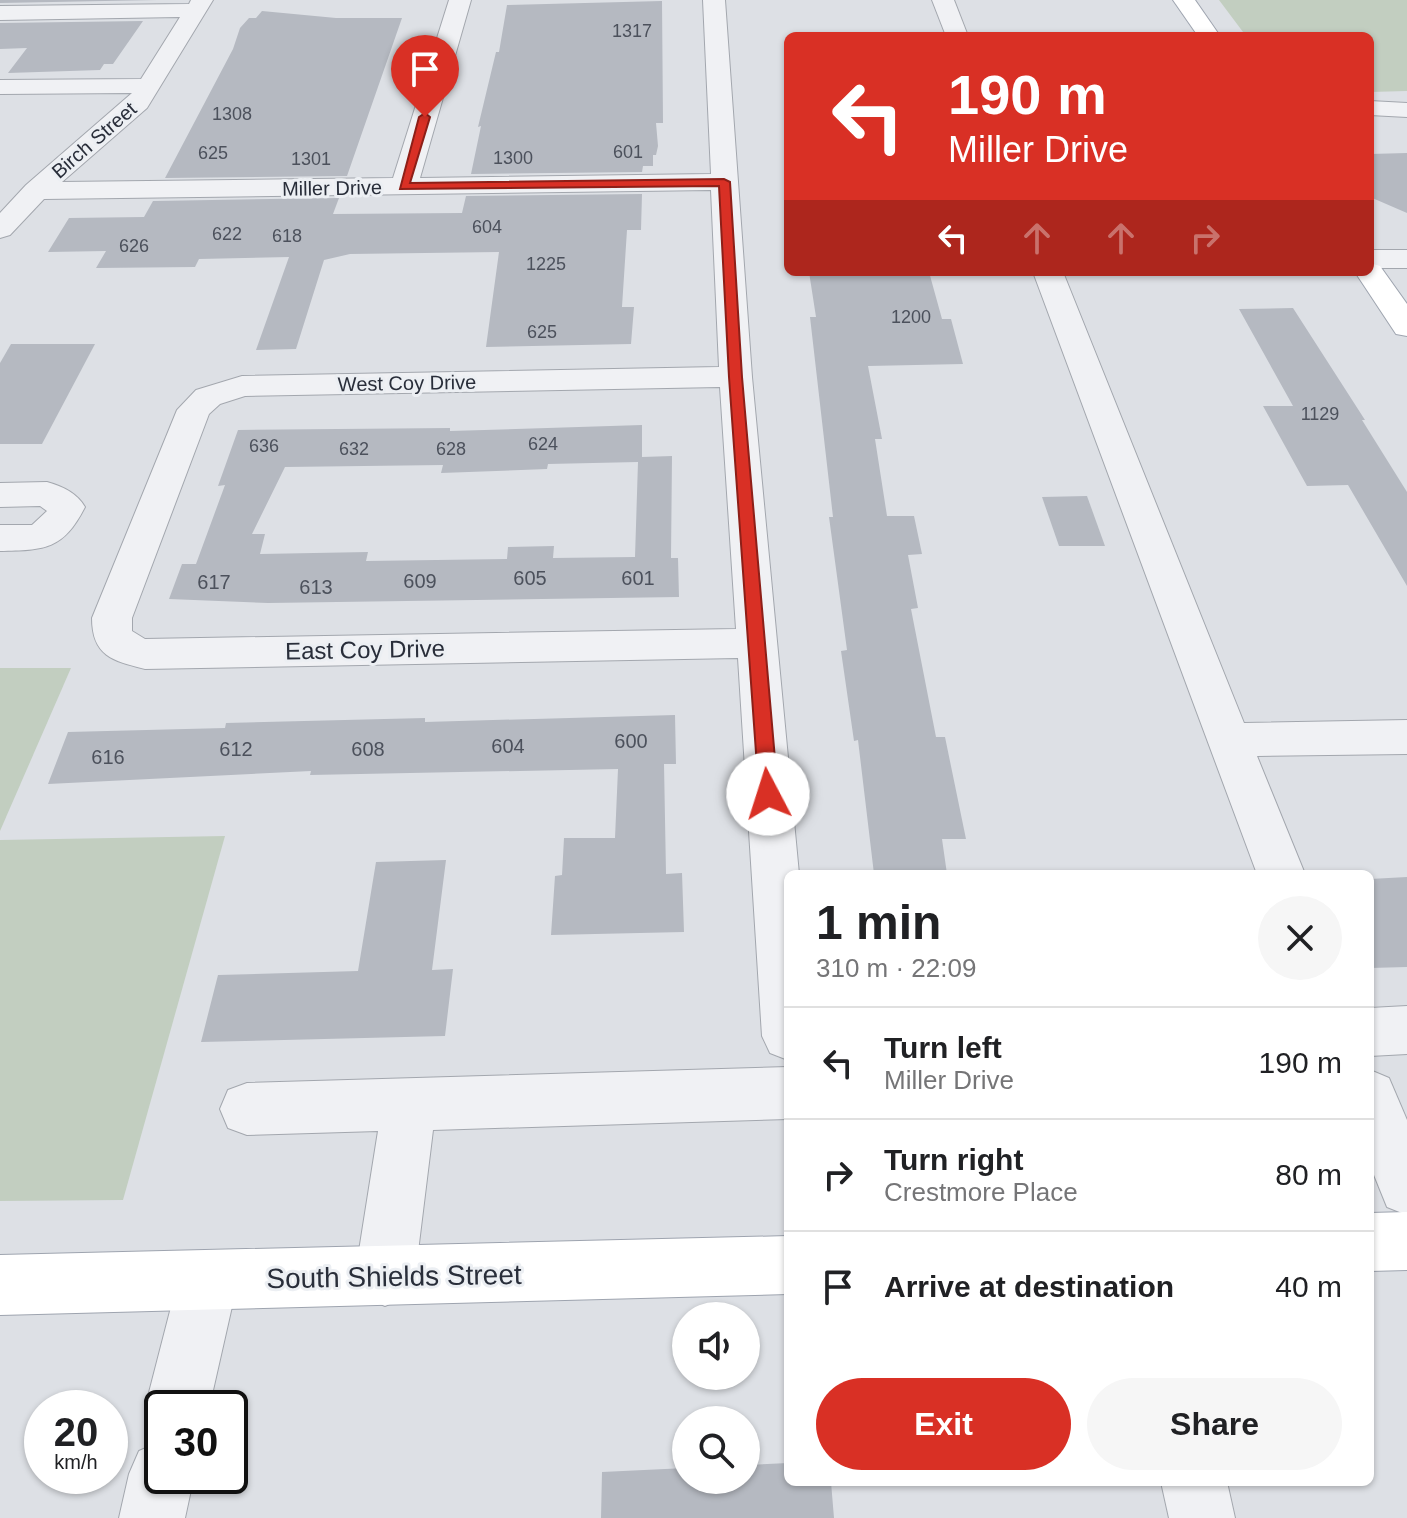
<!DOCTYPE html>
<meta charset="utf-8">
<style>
:root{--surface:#fff;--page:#f6f6f6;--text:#202124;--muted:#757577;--line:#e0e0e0;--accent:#d93025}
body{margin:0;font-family:Arial,sans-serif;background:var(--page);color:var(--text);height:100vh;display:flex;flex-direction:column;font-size:30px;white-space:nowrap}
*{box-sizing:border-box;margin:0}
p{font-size:26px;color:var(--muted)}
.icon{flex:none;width:44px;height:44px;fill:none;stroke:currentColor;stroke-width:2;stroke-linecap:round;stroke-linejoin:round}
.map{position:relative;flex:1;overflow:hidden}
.drawer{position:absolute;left:784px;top:870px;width:590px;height:616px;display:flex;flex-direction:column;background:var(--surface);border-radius:12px;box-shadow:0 2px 6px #0004}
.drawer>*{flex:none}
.top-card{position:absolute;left:784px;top:32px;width:590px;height:244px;border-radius:12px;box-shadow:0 2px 6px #0004;background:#d93025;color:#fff;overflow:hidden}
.controls{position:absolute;left:672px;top:1302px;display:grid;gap:16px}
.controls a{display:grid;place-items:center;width:88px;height:88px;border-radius:50%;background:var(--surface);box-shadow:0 2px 6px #0004;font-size:40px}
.speed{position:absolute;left:24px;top:1390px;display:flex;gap:16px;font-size:40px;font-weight:700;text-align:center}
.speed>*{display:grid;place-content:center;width:104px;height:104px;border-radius:50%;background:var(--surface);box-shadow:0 2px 6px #0004;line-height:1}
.speed small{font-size:20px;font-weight:400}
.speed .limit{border:4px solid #111;border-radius:12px;background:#fff;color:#111}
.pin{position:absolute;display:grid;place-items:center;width:68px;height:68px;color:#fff;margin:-82px -34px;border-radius:50% 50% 50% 0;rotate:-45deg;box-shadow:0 0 8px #0007}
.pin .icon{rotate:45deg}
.me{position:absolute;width:88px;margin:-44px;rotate:355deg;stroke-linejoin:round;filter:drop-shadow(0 0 6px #0008)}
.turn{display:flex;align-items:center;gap:28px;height:168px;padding:0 32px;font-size:36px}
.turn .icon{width:104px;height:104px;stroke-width:2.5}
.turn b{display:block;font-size:56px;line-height:68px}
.lanes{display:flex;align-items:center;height:76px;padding:0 32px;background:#0003;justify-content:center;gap:40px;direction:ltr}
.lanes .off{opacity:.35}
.round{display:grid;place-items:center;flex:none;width:84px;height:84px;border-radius:42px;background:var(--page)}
.overview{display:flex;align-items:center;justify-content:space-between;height:136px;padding:0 32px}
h1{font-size:48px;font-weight:600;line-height:60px}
.button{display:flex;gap:16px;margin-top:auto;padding:16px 32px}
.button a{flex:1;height:92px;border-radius:48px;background:var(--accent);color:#fff;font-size:32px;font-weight:600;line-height:92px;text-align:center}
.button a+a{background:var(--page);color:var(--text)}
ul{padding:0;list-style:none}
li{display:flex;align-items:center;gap:24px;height:112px;padding:0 32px;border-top:2px solid var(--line)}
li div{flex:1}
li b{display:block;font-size:30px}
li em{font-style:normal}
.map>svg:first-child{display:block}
</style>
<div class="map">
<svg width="1407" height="1518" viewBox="0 0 1407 1518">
<rect width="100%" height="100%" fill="#dde0e5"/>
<g fill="#c2cec0">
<path d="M 1219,0 L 1407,0 L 1407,91 L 1370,92 L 1370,36 L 1246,36 Z"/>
<path d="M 0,668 L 71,668 L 0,831 Z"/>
<path d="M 225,836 L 123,1200 L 0,1201 L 0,840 Z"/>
</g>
<g fill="#b5b9c1" fill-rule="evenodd">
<path d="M 0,0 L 157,0 L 0,3 Z"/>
<path d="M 662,1 L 663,123 L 656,123 L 658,146 L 656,155 L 653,155 L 653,166 L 643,166 L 642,172 L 471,174 L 481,126 L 478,127 L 496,52 L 499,52 L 507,5 Z"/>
<path d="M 262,11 L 336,18 L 402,18 L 347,176 L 165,178 L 233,49 L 240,28 L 249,18 L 256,18 Z"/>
<path d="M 143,21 L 113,64 L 104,64 L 100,70 L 8,73 L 27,48 L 0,49 L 0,23 Z"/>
<path d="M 1407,153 L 1407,213 L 1370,197 L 1370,154 Z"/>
<path d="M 642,194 L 641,230 L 627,230 L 622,307 L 634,307 L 631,344 L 486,347 L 499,252 L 350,254 L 324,260 L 296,349 L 256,350 L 289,257 L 199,259 L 195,267 L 96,268 L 106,251 L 48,252 L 69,218 L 144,217 L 153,201 L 339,198 L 333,214 L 462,213 L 466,196 Z"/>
<path d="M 809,272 L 929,272 L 942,319 L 951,319 L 963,364 L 868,366 L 882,439 L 875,439 L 887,516 L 914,516 L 922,554 L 908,555 L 918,608 L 911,609 L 936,737 L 945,737 L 966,839 L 942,839 L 947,874 L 874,874 L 858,740 L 854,741 L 841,651 L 847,650 L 829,517 L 833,517 L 810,317 L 816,317 Z"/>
<path d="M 1293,308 L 1365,420 L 1362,420 L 1407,492 L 1407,586 L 1348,485 L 1307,486 L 1263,406 L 1293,406 L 1239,309 Z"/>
<path d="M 11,344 L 95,344 L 42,444 L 0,444 L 0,363 Z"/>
<path d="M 642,425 L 642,457 L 672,456 L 671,558 L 678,558 L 679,597 L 268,603 L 169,599 L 182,564 L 196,564 L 225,485 L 218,486 L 238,430 L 450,428 L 450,431 ZM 638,462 L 635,557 L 553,558 L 554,546 L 508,547 L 507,559 L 366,561 L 368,552 L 260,554 L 265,534 L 252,534 L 285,467 L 443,465 L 441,473 L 547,469 L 548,464 Z"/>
<path d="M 1087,496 L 1105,546 L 1059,546 L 1042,497 Z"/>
<path d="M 675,715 L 676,764 L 664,764 L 666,874 L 682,873 L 684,932 L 551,935 L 555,876 L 562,875 L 564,838 L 615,838 L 618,769 L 310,775 L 311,771 L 48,784 L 68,732 L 225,728 L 226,723 L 425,718 L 425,722 Z"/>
<path d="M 446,860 L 432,970 L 453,969 L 445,1036 L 201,1042 L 218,975 L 358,971 L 376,862 Z"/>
<path d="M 1407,877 L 1407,967 L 1370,968 L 1370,879 Z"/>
<path d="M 788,1463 L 788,1482 L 831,1482 L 834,1518 L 601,1518 L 602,1472 L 686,1468 L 686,1480 L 746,1480 L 746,1465 Z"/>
</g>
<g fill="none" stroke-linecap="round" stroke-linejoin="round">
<defs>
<g id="minor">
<path d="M 191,0 L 213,0 L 147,108 L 62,182 L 393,178 L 449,0 L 471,0 L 420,178 L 711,174 L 703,0 L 725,0 L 752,377 L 799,874 L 788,874 L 788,1060 L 770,1053 L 762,1036 L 738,658 L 145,669 C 113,661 92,656 92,618 L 177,410 L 196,390 L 242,376 L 719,367 L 711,190 L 44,199 L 10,235 L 0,238 L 0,213 L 26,185 L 132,93 L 0,94 L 0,80 L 141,79 L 180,17 L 0,20 L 0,6 L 189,4 ZM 720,387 L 736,629 L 145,639 L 132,631 L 132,618 L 209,414 L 220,404 L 245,396 Z"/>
<path d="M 932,0 L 954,0 L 968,36 L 946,36 Z"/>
<path d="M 1370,101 L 1407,103 L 1407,117 L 1370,115 Z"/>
<rect x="1370" y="250" width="37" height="18"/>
<path d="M 1033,272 L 1063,272 L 1244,723 L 1407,720 L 1407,754 L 1257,756 L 1305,874 L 1257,874 Z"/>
<path d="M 47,482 C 62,486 77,493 85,507 C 63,550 45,550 0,551 L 0,525 L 32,525 L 47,511 L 40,506 L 0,507 L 0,483 Z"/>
<path d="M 1407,1006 L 1407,1054 L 1370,1056 L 1370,1008 Z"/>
<path d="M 788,1067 L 788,1119 L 433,1130 L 415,1276 L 406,1297 L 385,1306 L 364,1297 L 355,1276 L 378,1131 L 247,1135 L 228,1128 L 220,1109 L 228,1090 L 247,1083 Z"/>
<path d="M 1370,1070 L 1389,1078 L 1407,1120 L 1407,1215 L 1387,1207 L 1370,1165 Z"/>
<path d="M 208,1250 L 229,1259 L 238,1280 L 209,1408 L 162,1408 L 162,1433 L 155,1430 L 145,1408 L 178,1280 L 187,1259 Z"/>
<path d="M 162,1441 L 162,1476 L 194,1476 L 185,1518 L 119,1518 L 129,1474 L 139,1451 Z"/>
<path d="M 1161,1482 L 1227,1482 L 1235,1518 L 1169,1518 Z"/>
</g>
<g id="major">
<path d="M 1173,0 L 1195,0 L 1220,36 L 1198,36 Z"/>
<path d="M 1370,263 L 1380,266 L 1407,304 L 1407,336 L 1396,334 L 1355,272 L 1370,272 Z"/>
<path d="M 1407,1212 L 1407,1270 L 1370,1271 L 1370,1213 Z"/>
<path d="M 788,1236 L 788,1294 L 0,1315 L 0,1255 Z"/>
</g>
</defs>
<use href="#minor" stroke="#a3a7ae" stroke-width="2"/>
<use href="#major" stroke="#9ea4af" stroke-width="2"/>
<use href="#minor" fill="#f0f1f4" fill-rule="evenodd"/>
<use href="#major" fill="#fff" fill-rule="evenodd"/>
</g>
<path fill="#d93025" stroke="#8d1f18" stroke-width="2" d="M 425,113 L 430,117 L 410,183 L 724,179 L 730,182 L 742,377 L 778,794 L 775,799 L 762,799 L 759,794 L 729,377 L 719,186 L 400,189 L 419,117 Z"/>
<g text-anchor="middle" stroke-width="6" stroke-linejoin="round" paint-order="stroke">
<g font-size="18" fill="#4c515c">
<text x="632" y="37">1317</text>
<text x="232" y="120">1308</text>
<text x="628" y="158">601</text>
<text x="213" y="159">625</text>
<text x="513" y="164">1300</text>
<text x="311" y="165">1301</text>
<text x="487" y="233">604</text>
<text x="227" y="240">622</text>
<text x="287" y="242">618</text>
<text x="134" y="252">626</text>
<text x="546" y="270">1225</text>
<text x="911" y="323">1200</text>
<text x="542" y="338">625</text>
<text x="1320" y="420">1129</text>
<text x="543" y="450">624</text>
<text x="264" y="452">636</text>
<text x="354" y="455">632</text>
<text x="451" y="455">628</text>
</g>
<g font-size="20" fill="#292e3a" stroke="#eceff3">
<text transform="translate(94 140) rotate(-41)" y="7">Birch Street</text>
<text transform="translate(332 188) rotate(-1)" y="7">Miller Drive</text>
<text transform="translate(407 383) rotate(-1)" y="7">West Coy Drive</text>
</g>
<g font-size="20" fill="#4c515c">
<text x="530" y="585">605</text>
<text x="638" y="585">601</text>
<text x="420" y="588">609</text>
<text x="214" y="589">617</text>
<text x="316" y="594">613</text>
<text x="631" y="748">600</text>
<text x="508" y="753">604</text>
<text x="236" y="756">612</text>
<text x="368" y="756">608</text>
<text x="108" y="764">616</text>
</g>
<g font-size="24" fill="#292e3a" stroke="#eceff3">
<text transform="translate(365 650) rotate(-1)" y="8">East Coy Drive</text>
</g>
<g font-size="28" fill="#292e3a" stroke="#eceff3">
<text transform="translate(394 1276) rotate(-1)" y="10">South Shields Street</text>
</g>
</g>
</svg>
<div class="controls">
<a><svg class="icon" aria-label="sound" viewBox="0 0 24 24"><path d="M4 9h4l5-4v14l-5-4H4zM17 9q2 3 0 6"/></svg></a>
<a><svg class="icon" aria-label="search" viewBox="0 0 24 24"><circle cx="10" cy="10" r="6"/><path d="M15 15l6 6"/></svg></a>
</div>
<div class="speed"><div>20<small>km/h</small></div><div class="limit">30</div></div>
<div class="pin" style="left:425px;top:117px;background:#d93025"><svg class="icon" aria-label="arrive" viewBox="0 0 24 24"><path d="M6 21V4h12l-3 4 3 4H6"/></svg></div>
<svg class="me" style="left:768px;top:794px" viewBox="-20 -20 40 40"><circle r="19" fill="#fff"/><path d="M0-13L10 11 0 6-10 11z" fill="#d93025"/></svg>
<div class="top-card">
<div class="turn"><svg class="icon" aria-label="left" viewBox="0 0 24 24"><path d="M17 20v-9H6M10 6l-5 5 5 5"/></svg><div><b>190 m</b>Miller Drive</div></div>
<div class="lanes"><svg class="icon" aria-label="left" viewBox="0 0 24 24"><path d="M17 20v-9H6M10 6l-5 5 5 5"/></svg><svg class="icon off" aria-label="ahead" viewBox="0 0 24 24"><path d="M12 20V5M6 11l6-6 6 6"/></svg><svg class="icon off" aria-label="ahead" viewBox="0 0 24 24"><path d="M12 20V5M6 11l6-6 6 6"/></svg><svg class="icon off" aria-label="right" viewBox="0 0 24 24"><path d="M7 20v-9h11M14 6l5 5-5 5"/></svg></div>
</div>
<section class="drawer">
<div class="overview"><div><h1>1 min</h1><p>310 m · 22:09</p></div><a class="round"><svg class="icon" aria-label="close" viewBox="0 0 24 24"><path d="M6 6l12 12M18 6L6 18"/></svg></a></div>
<ul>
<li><svg class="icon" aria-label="left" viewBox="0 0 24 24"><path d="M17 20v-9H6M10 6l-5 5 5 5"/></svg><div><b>Turn left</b><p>Miller Drive</p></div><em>190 m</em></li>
<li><svg class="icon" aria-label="right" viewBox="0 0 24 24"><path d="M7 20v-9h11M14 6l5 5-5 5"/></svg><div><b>Turn right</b><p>Crestmore Place</p></div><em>80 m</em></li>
<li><svg class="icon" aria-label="arrive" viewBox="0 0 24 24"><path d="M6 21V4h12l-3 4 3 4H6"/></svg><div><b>Arrive at destination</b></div><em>40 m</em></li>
</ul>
<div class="button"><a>Exit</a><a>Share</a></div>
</section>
</div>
